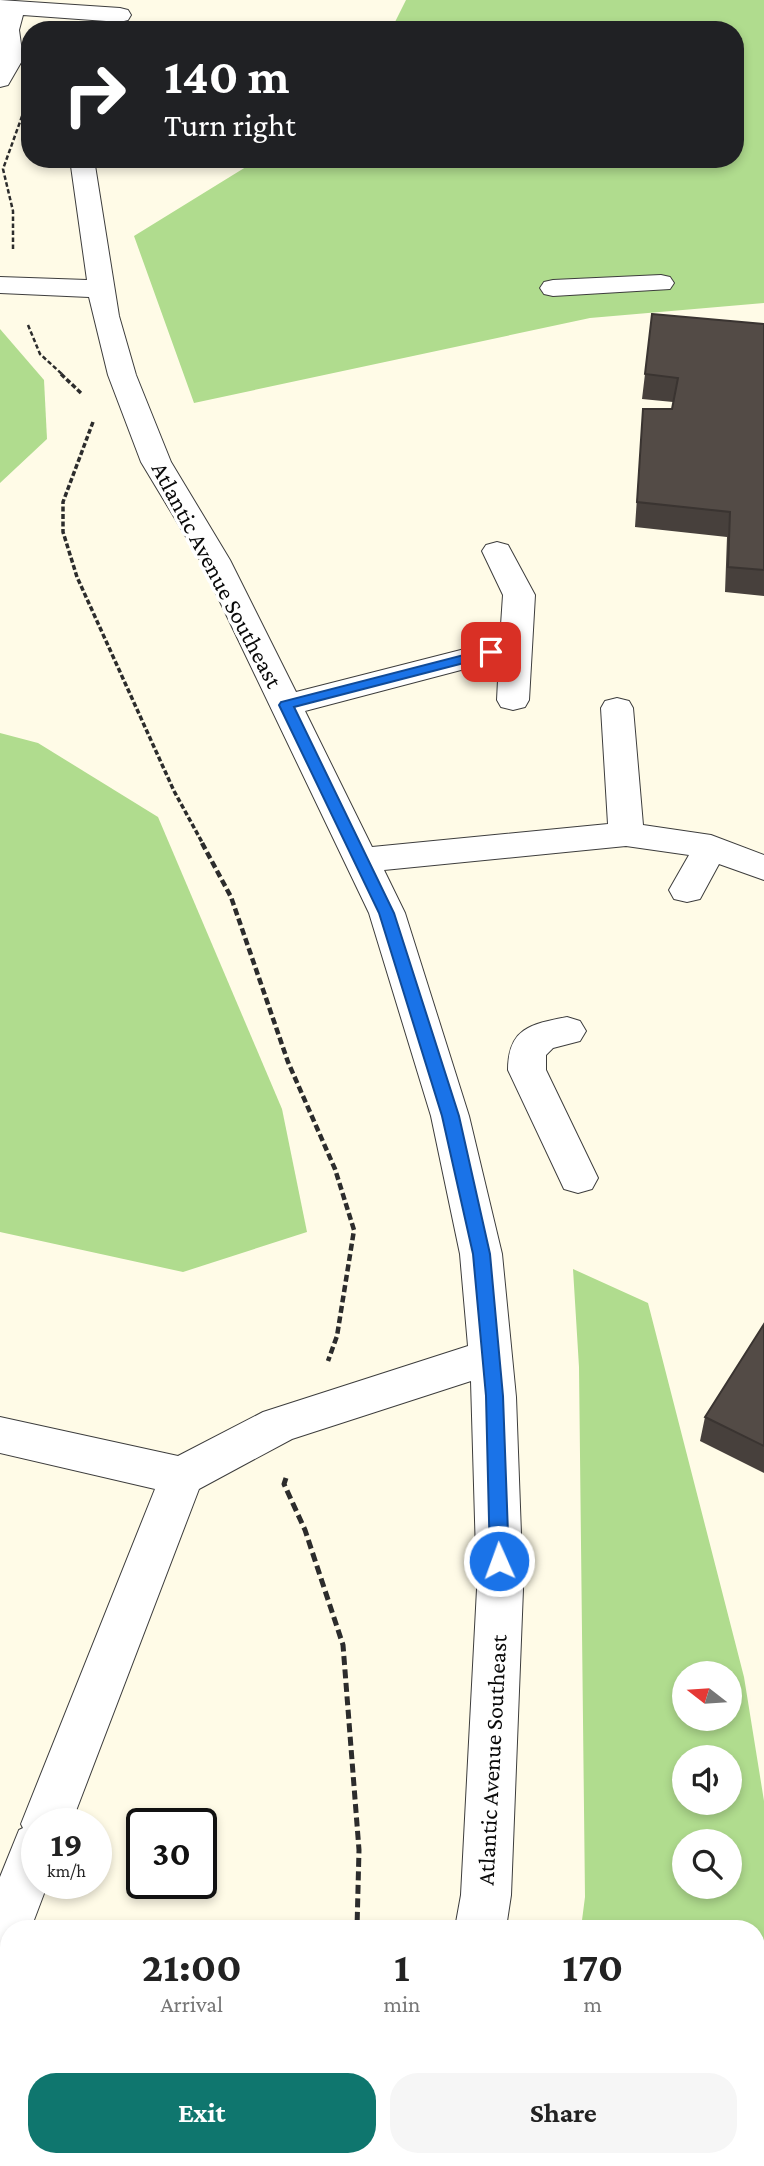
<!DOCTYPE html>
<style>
:root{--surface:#fff;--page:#f6f6f6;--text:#222;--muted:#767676;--accent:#0f766e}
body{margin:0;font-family:"Crimson Pro",serif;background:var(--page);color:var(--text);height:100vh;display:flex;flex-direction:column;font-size:26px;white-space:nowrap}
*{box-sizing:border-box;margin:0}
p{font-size:23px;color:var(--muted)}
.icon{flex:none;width:38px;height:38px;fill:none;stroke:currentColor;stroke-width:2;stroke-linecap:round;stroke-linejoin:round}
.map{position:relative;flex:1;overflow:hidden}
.drawer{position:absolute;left:0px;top:1920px;width:765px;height:247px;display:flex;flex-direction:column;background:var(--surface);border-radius:28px 28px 0 0;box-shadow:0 4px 10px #0003}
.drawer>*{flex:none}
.guide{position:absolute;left:21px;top:21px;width:723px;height:147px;border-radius:28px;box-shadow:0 4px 10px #0003;background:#202124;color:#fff;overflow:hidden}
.needle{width:46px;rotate:287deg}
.tools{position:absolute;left:672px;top:1661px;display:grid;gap:14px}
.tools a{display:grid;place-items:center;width:70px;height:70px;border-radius:50%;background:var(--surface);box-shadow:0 4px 10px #0003;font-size:35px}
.speed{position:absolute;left:21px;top:1808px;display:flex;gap:14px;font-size:35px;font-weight:700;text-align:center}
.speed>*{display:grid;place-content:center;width:91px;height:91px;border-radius:50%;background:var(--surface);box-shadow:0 4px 10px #0003;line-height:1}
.speed small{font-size:18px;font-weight:400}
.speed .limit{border:4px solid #111;border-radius:10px;background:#fff;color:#111}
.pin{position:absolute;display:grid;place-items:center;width:60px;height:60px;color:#fff;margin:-30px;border-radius:14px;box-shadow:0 4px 10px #0006}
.me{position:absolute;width:77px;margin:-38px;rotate:358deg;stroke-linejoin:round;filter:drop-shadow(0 0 5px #0008)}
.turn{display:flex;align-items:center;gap:24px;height:147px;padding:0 28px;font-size:32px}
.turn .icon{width:91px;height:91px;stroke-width:2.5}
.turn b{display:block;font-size:49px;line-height:60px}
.eta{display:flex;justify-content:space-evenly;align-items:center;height:119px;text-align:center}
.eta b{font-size:42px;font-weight:700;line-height:49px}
.primary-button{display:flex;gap:14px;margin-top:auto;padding:14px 28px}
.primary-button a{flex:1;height:80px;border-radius:28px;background:var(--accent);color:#fff;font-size:28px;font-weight:700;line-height:80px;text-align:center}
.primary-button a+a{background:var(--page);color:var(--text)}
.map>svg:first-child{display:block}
</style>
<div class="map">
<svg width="764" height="2166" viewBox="0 0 764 2166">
<rect width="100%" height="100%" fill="#fffbe7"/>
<g fill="#b0dc8e" fill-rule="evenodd">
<path d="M 406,0 L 764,0 L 764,303 L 590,318 L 194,403 L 134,236 L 259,159 L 735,159 L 735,30 L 391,30 Z"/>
<path d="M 0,329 L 44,380 L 47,439 L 0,483 Z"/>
<path d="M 0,733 L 38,743 L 158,817 L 282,1109 L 307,1232 L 183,1272 L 0,1232 Z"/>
<path d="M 573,1269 L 648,1303 L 744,1677 L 764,1801 L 764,2166 L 548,2166 L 550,2158 L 756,2158 L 756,1928 L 581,1928 L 585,1897 L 579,1367 ZM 684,1673 L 730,1673 L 730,1718 L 684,1718 ZM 684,1757 L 730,1757 L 730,1802 L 684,1802 ZM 684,1841 L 730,1841 L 730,1886 L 684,1886 Z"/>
</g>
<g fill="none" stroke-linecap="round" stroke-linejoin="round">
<defs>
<g id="minor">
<path d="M 0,0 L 120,8 L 128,10 L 131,15 L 128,20 L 120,22 L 23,15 L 19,30 L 23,59 L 8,85 L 0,87 Z"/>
<path d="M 70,159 L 94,159 L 119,316 L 136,375 L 171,462 L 230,560 L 296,692 L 500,640 L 503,595 L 482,551 L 486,545 L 497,542 L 508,545 L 535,595 L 529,700 L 525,707 L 513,710 L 501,707 L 497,700 L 499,660 L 305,711 L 372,847 L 608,824 L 601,708 L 605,701 L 617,698 L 629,701 L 633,708 L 643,825 L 711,835 L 764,855 L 764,880 L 719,864 L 700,899 L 687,902 L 674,899 L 669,890 L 689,855 L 626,846 L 384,870 L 405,913 L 469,1116 L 502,1254 L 516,1397 L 523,1589 L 511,1895 L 506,1928 L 455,1928 L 461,1895 L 477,1589 L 471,1381 L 292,1439 L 199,1489 L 71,1824 L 37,1824 L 37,1883 L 48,1883 L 31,1928 L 9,1928 L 9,1964 L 0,1967 L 0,1877 L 19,1830 L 23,1828 L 21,1824 L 155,1489 L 0,1453 L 0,1417 L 178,1456 L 263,1412 L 468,1346 L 460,1254 L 431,1116 L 369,913 L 200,560 L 141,462 L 108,375 L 89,297 L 0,293 L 0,277 L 87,280 Z"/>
<path d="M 661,275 L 670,277 L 674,283 L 670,289 L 553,296 L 544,294 L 540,288 L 544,282 L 553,280 Z"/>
<path d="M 567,1017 L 580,1021 L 586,1031 L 580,1041 L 553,1048 L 546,1055 L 546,1070 L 598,1178 L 592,1189 L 578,1193 L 564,1189 L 508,1070 C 508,1028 531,1024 567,1017 Z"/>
<path d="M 420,2158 L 474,2158 L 473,2166 L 419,2166 Z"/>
</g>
</defs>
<use href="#minor" stroke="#3d3d3d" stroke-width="2"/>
<g stroke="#2c2c2c" stroke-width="2.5" stroke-dasharray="4.5 2.5" stroke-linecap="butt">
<path d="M 13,249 L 13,211 L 3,169 L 25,108"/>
<path d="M 28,325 L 40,354 L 63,375"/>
</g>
<g stroke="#2c2c2c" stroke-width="3.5" stroke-dasharray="5 2.5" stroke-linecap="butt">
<path d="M 61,374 L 82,394"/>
<path d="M 93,422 L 63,502 L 63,532 L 77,577 L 174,791 L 203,844"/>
</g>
<path stroke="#2c2c2c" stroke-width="4.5" stroke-dasharray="7 3.5" stroke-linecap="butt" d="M 202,843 L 231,897 L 288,1062 L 335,1169 L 354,1230 L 337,1336 L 328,1361"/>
<g stroke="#2c2c2c" stroke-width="5" stroke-dasharray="9 4.5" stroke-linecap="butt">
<path d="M 286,1478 L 284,1484 L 305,1530 L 343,1645 L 359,1850 L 357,1928"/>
<path d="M 351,2166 L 352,2158"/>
</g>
<use href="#minor" fill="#fff" fill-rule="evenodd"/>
</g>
<g fill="#47403c">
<path d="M 764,324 L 764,596 L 725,592 L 727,537 L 635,527 L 643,409 L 672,409 L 673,402 L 642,399 L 645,374 Z"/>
<path d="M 764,1324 L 764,1473 L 700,1441 L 705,1417 Z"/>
</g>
<g fill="#534b46" stroke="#3a3431" stroke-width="2">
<path d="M 652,314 L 764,324 L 764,570 L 728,567 L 730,512 L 637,502 L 643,409 L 672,409 L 678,378 L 645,374 Z"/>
<path d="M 764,1324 L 764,1446 L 705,1417 Z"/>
</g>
<path fill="#1a73e8" stroke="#114b97" stroke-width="2" d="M 491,648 L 495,649 L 495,655 L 294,707 L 394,913 L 459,1116 L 490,1254 L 503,1396 L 509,1561 L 506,1567 L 499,1570 L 493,1567 L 490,1561 L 486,1396 L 473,1254 L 442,1116 L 379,913 L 279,705 L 281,702 Z"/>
<g text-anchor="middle" stroke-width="7" stroke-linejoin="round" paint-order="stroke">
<g font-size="24" fill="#0a0a0a" stroke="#fff">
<text transform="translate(217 575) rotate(62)" y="8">Atlantic Avenue Southeast</text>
<text transform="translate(492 1760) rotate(-87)" y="8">Atlantic Avenue Southeast</text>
</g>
</g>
</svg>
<div class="tools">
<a><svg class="needle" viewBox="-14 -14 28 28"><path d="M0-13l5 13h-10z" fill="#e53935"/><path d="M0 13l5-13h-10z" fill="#767676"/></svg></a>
<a><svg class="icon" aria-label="sound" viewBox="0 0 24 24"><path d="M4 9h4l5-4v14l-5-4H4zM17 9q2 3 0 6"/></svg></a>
<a><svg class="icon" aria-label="search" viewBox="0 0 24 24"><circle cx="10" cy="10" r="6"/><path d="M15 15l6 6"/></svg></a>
</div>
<div class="speed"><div>19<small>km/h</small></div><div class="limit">30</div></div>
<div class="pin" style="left:491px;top:652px;background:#d93025"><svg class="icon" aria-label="arrive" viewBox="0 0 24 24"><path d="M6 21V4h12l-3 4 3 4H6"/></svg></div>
<svg class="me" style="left:499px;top:1561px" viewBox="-20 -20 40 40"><circle r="17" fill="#1a73e8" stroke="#fff" stroke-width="3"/><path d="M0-11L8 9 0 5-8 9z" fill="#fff"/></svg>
<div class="guide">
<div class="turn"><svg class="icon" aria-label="right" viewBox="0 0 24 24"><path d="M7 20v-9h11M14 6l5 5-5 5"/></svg><div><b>140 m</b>Turn right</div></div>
</div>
<section class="drawer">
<div class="eta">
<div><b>21:00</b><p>Arrival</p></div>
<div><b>1</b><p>min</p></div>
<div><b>170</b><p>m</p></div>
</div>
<div class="primary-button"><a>Exit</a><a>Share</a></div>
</section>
</div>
